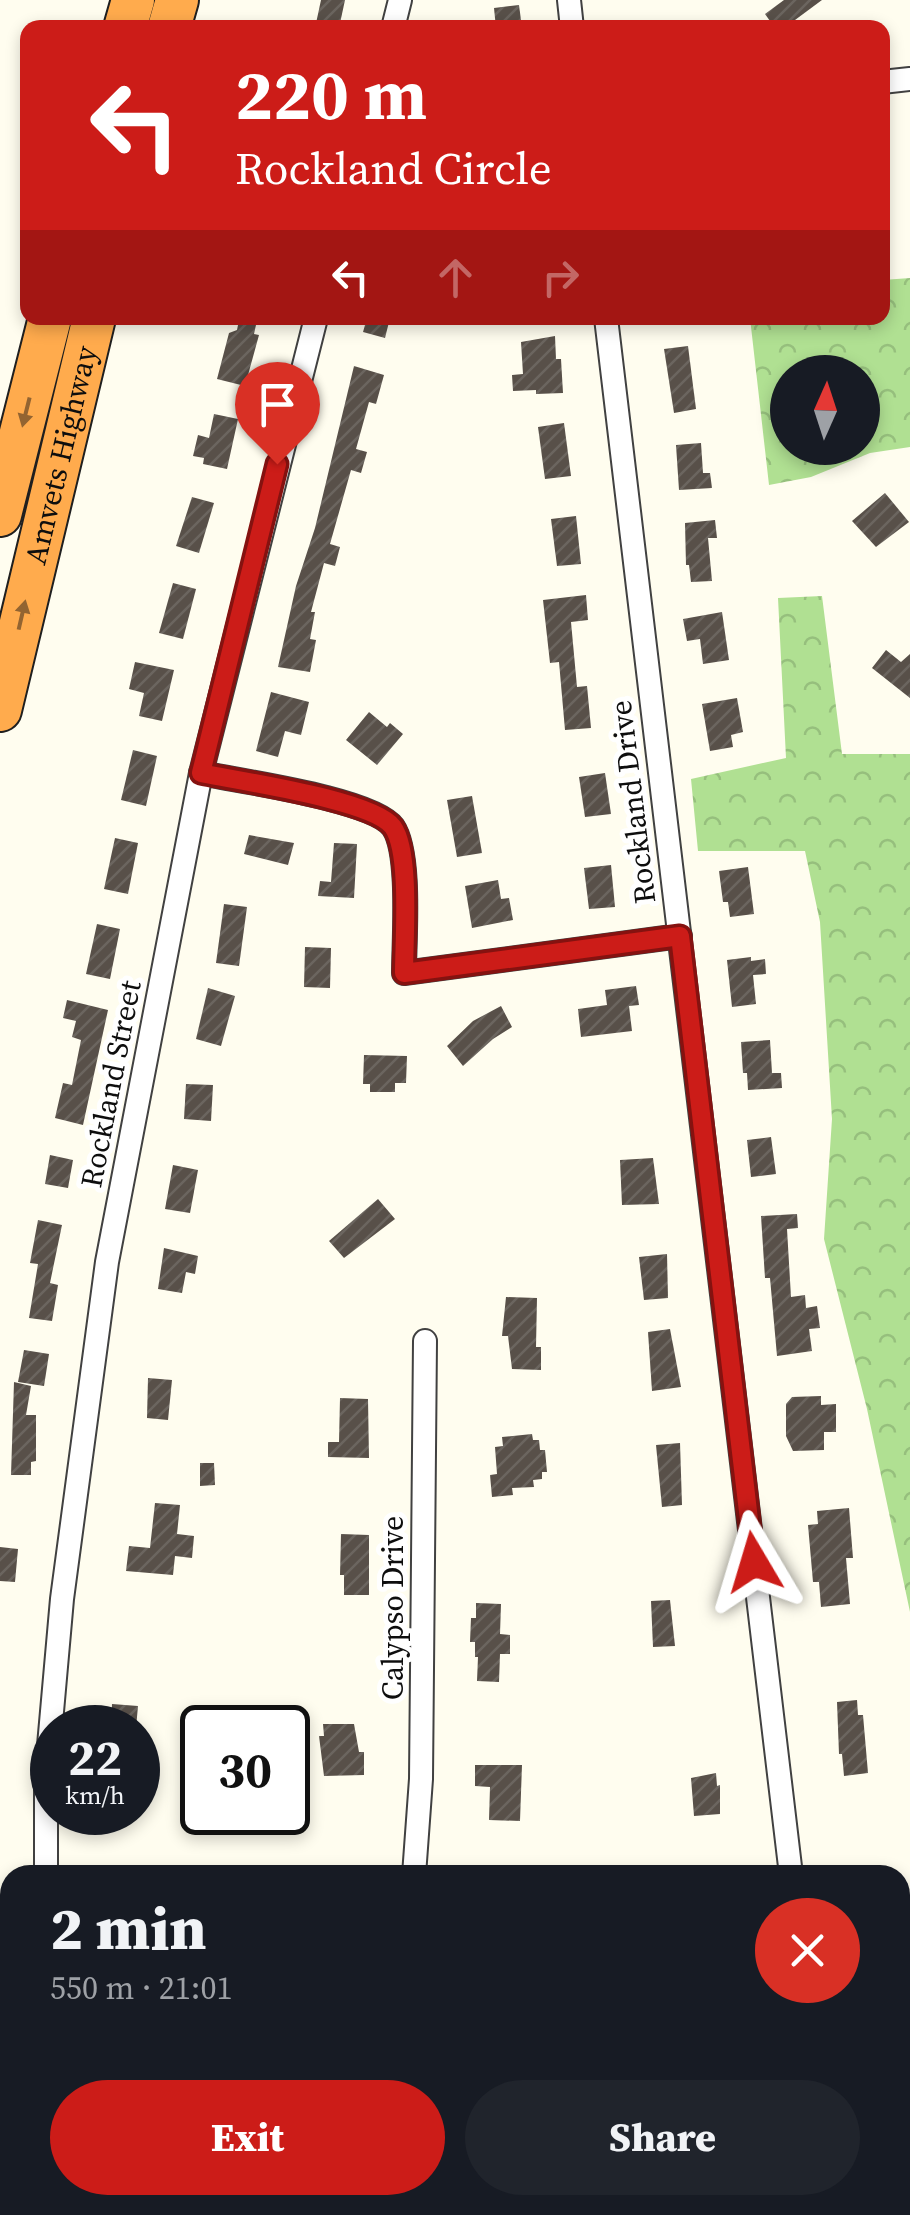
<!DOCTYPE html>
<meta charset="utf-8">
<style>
:root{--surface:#171b24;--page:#20242c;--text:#f1f3f6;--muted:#9ea1a6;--accent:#cc1c18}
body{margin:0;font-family:"Source Serif 4",serif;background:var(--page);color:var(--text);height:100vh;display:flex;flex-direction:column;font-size:38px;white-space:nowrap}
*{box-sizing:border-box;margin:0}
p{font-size:32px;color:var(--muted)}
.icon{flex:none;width:55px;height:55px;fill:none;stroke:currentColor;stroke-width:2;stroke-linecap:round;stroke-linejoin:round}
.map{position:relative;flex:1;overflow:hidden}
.drawer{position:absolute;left:0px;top:1865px;width:910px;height:350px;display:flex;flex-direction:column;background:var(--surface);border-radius:30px 30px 0 0;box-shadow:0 5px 15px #0003}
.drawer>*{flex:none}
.top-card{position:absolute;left:20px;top:20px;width:870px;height:305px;border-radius:20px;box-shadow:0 5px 15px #0003;background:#cc1c18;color:#fff;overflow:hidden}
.needle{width:65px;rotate:3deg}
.tools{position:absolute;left:770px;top:355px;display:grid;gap:20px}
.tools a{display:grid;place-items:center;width:110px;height:110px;border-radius:50%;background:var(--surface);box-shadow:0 5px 15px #0003;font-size:50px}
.speed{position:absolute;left:30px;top:1705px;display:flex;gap:20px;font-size:50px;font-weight:700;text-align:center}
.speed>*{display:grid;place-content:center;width:130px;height:130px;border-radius:50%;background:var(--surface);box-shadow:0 5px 15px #0003;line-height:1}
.speed small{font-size:25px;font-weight:400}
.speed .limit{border:5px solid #111;border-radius:15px;background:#fff;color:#111}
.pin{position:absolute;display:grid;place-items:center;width:85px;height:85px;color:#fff;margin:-102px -42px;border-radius:50% 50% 50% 0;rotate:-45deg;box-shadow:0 0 10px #0007}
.pin .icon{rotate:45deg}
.me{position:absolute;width:110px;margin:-55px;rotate:353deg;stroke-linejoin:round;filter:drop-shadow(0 0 8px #0008)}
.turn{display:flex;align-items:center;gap:35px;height:210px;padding:0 50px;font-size:45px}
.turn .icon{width:130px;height:130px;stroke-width:2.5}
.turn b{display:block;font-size:70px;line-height:85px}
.lanes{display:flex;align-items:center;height:95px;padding:0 50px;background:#0003;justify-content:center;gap:50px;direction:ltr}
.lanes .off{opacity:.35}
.round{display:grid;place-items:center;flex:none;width:105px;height:105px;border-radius:52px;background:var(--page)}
.overview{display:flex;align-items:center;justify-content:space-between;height:170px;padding:0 50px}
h1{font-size:60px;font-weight:800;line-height:75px}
.button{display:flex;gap:20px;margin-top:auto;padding:20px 50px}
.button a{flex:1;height:115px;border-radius:60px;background:var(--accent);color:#fff;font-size:40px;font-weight:800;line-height:115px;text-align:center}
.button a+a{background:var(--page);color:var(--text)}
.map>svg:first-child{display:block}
</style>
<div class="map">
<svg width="910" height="2215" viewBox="0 0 910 2215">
<defs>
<pattern id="forest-crowns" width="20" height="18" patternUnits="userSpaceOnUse" patternTransform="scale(2.5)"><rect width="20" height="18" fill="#b0e092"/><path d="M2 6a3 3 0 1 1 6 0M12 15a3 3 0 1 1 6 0" fill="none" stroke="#96bf7d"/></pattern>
<pattern id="building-hatch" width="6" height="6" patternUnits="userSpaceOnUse" patternTransform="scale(2.5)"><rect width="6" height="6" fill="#585049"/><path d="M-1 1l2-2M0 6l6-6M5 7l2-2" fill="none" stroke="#6b655f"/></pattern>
</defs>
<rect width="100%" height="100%" fill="#fffdef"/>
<g fill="url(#forest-crowns)" fill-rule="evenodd">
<path d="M 910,278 L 910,447 L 870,453 L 811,477 L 769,485 L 750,318 L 882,318 L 883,280 ZM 788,372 L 862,372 L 862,448 L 788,448 Z"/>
<path d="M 822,596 L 842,754 L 910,754 L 910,1612 L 867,1409 L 824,1239 L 832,1119 L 820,922 L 805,851 L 698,851 L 691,779 L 786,758 L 778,598 Z"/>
</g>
<g fill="url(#building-hatch)">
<path d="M 321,0 L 345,0 L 339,28 L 315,28 Z"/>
<path d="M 784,0 L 822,0 L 795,20 L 775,28 L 765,14 Z"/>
<path d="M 519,5 L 522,28 L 496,28 L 494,8 Z"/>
<path d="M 367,318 L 390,318 L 385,338 L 363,332 Z"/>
<path d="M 239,320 L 256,325 L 254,334 L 259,335 L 245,386 L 217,379 L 229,333 L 237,330 Z"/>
<path d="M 555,336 L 556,359 L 561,359 L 563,393 L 536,394 L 536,390 L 513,391 L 512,375 L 523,374 L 521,342 Z"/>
<path d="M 688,346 L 696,409 L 674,413 L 664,349 Z"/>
<path d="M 354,366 L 384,375 L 376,404 L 369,402 L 356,449 L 367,452 L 361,473 L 351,470 L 330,544 L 340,547 L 335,566 L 324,563 L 311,612 L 315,612 L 310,639 L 316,640 L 310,672 L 278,667 L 296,586 L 315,528 Z"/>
<path d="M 214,414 L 238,419 L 227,469 L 203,464 L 204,458 L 193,456 L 198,435 L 209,438 Z"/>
<path d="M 564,423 L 571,476 L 545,479 L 538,427 Z"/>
<path d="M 701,443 L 703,473 L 710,473 L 712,488 L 679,490 L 676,445 Z"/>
<path d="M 885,493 L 909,522 L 876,547 L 852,521 Z"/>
<path d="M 192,497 L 214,503 L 199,553 L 176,546 Z"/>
<path d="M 576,516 L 581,564 L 557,566 L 551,519 Z"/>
<path d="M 715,520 L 717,538 L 708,538 L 712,581 L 691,582 L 689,565 L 686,565 L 685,523 Z"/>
<path d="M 173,583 L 196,589 L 183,639 L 159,633 Z"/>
<path d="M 586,595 L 588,620 L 571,622 L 577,687 L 587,686 L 591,728 L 565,730 L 559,662 L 550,663 L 543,600 Z"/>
<path d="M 722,612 L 729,660 L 703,664 L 700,639 L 687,641 L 683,619 Z"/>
<path d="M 886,650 L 901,662 L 910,654 L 910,698 L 872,668 Z"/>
<path d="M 135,662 L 174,670 L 162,721 L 139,716 L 144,693 L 129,689 Z"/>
<path d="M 271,692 L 309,702 L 301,735 L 285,731 L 278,757 L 256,751 Z"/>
<path d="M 737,698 L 743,732 L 731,735 L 733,747 L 710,751 L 702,704 Z"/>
<path d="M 369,712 L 387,727 L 390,723 L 403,734 L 377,765 L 346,740 Z"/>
<path d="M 133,750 L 157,756 L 146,806 L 121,800 Z"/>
<path d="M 605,773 L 611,814 L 585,817 L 579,777 Z"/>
<path d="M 472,796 L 482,853 L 457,857 L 447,800 Z"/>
<path d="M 249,835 L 294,843 L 288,865 L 244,854 Z"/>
<path d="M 115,838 L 138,843 L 128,894 L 104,889 Z"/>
<path d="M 334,843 L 357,844 L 354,898 L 318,896 L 320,881 L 331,882 Z"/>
<path d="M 611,865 L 615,907 L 589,909 L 584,868 Z"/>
<path d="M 748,867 L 754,914 L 730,917 L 728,902 L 723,902 L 719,871 Z"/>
<path d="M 498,880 L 501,899 L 509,898 L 513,920 L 472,928 L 465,886 Z"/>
<path d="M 224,904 L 247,907 L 239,966 L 216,963 Z"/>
<path d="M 97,924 L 120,929 L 110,979 L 86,974 Z"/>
<path d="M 305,947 L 331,948 L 330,988 L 304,987 Z"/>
<path d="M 751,957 L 751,961 L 765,959 L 766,974 L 753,975 L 756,1004 L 732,1007 L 727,960 Z"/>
<path d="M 636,986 L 639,1005 L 629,1006 L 632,1031 L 581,1037 L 578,1009 L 607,1005 L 605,990 Z"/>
<path d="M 208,988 L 235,996 L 221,1046 L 196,1039 Z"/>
<path d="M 67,1000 L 108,1010 L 83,1125 L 55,1118 L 63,1083 L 72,1085 L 81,1040 L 72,1037 L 76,1021 L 63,1018 Z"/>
<path d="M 501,1006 L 512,1027 L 493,1039 L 463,1066 L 447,1046 L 473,1021 Z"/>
<path d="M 770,1040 L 772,1073 L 781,1073 L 782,1088 L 748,1090 L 747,1073 L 743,1073 L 741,1042 Z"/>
<path d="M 364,1055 L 407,1056 L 406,1083 L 395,1083 L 395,1092 L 370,1092 L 370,1084 L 363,1084 Z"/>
<path d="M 186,1084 L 213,1085 L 211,1121 L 184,1119 Z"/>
<path d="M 771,1137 L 776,1174 L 751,1177 L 747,1140 Z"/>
<path d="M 50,1155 L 73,1160 L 68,1188 L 45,1184 Z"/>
<path d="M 653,1158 L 659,1204 L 622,1205 L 620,1160 Z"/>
<path d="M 173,1165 L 198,1170 L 190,1213 L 165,1209 Z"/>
<path d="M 378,1199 L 395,1219 L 344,1258 L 329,1241 Z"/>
<path d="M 797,1214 L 798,1228 L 787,1229 L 791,1297 L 805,1295 L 806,1308 L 817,1306 L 820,1328 L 809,1329 L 812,1351 L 777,1356 L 770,1278 L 765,1278 L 761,1216 Z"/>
<path d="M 38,1220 L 62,1225 L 50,1283 L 58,1285 L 52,1321 L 29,1318 L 38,1264 L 30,1263 Z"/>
<path d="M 164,1248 L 198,1256 L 195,1274 L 186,1272 L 182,1293 L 158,1289 Z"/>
<path d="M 667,1254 L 668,1298 L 644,1300 L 639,1257 Z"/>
<path d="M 506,1297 L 537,1298 L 536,1347 L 541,1347 L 541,1370 L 512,1369 L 508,1336 L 502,1336 Z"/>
<path d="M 670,1329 L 681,1387 L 652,1391 L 648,1332 Z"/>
<path d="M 24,1350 L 49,1354 L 44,1386 L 18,1382 Z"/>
<path d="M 148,1378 L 172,1380 L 168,1420 L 147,1418 Z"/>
<path d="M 14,1382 L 31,1386 L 26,1415 L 36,1415 L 36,1461 L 31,1462 L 31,1475 L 11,1475 Z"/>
<path d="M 821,1396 L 821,1405 L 836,1404 L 836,1432 L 824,1432 L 824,1450 L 793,1451 L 786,1436 L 786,1404 L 792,1397 Z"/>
<path d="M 340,1398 L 368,1399 L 369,1458 L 328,1457 L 328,1442 L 339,1442 Z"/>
<path d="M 532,1434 L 533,1440 L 539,1440 L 540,1450 L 545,1450 L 547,1472 L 542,1472 L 542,1479 L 533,1480 L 534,1487 L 512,1488 L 513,1495 L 492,1497 L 490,1475 L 497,1474 L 495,1447 L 503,1446 L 502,1437 Z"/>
<path d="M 680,1443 L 682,1505 L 662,1507 L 656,1445 Z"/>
<path d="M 200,1463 L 214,1463 L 215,1485 L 200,1486 Z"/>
<path d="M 155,1503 L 180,1505 L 177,1534 L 194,1536 L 192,1558 L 175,1556 L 173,1575 L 126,1571 L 129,1546 L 150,1548 Z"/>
<path d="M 849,1508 L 853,1558 L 846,1558 L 850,1604 L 821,1607 L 819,1582 L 813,1582 L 808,1525 L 818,1524 L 817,1511 Z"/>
<path d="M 341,1534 L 369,1535 L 369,1595 L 344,1595 L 344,1575 L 340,1575 Z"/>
<path d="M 0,1547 L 18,1549 L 15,1582 L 0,1581 Z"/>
<path d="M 670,1600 L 675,1646 L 653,1647 L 651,1601 Z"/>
<path d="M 476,1603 L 501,1604 L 500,1634 L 510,1635 L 510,1654 L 500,1654 L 499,1682 L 477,1681 L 478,1657 L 475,1657 L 475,1642 L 470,1642 L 471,1618 L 476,1618 Z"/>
<path d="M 857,1700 L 858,1715 L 863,1715 L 868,1773 L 844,1776 L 842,1754 L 839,1754 L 837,1702 Z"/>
<path d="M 112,1704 L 138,1706 L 136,1728 L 111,1728 Z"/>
<path d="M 323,1724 L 354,1724 L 359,1752 L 364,1752 L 364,1775 L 324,1776 L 319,1736 L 324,1736 Z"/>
<path d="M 475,1765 L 522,1765 L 520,1821 L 489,1820 L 490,1787 L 475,1786 Z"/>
<path d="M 716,1773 L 717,1786 L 720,1785 L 720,1814 L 694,1816 L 691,1778 Z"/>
</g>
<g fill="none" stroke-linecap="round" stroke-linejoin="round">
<defs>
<g id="street">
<path d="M 569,0 L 572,28"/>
<path d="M 393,28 L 400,0"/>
<path d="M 882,82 L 910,79"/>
<path d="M 606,318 L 791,1875"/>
<path d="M 201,773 C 238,781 373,799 393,827 C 411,853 404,940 404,973 L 680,936"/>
<path d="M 46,1875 L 46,1779 L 62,1599 L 107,1262 L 201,773 L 316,318"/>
<path d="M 414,1875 L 421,1779 L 425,1341"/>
<path d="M 900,2013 L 910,2013"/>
<path d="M 74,2205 L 75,2215"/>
</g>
<g id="highway">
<path d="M 125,28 L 133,0"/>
<path d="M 169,28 L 177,0"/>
<path d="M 0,515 L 50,318"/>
<path id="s1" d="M 0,710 L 94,318"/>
</g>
</defs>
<use href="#street" stroke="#414141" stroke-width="26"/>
<use href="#highway" stroke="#1f1f1f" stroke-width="46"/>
<use href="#street" stroke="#fff" stroke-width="22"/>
<use href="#highway" stroke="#ffab4d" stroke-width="42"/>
</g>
<defs><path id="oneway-solid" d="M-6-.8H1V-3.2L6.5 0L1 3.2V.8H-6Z" transform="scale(2.5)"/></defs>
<g fill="#936431">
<use href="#oneway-solid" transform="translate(26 412) rotate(104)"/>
<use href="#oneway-solid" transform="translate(22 615) rotate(-77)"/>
</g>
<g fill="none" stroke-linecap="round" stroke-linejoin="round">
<defs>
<path id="route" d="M 277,464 L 201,773 C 238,781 373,800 393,827 C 411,853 404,940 404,973 L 680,936 L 754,1562"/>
</defs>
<use href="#route" stroke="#851210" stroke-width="25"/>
<use href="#route" stroke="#cc1c18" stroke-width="18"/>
</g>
<g text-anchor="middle" stroke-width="10" stroke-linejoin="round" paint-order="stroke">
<g font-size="30" fill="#0e0e0e" stroke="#fff">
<text dy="10" stroke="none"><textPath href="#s1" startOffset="262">Amvets Highway</textPath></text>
<text transform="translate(633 802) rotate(-97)" y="10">Rockland Drive</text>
<text transform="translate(111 1084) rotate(-79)" y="10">Rockland Street</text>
<text transform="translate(393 1608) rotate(-90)" y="10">Calypso Drive</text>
</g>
</g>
</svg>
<div class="tools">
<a><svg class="needle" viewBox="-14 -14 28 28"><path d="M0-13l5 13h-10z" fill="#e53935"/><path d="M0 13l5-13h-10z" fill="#9ea1a6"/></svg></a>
</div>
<div class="speed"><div>22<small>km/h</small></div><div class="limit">30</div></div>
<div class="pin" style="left:277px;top:464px;background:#d93025"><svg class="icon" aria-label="arrive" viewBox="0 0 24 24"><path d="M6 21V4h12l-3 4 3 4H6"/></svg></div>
<svg class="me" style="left:754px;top:1562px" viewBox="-20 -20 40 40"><path d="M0-17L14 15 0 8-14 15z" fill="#cc1c18" stroke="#fff" stroke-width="4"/></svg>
<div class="top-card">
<div class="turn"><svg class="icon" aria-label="left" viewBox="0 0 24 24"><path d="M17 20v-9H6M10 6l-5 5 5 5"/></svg><div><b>220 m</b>Rockland Circle</div></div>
<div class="lanes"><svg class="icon" aria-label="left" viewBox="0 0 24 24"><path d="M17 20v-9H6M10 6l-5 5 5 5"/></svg><svg class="icon off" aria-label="ahead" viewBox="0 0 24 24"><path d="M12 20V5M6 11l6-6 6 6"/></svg><svg class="icon off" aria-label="right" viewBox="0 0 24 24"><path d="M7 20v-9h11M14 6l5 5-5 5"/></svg></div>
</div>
<section class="drawer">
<div class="overview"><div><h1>2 min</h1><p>550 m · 21:01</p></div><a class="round" style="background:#d93025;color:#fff"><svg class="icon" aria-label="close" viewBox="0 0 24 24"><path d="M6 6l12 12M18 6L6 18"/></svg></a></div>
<div class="button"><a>Exit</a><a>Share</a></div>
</section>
</div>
